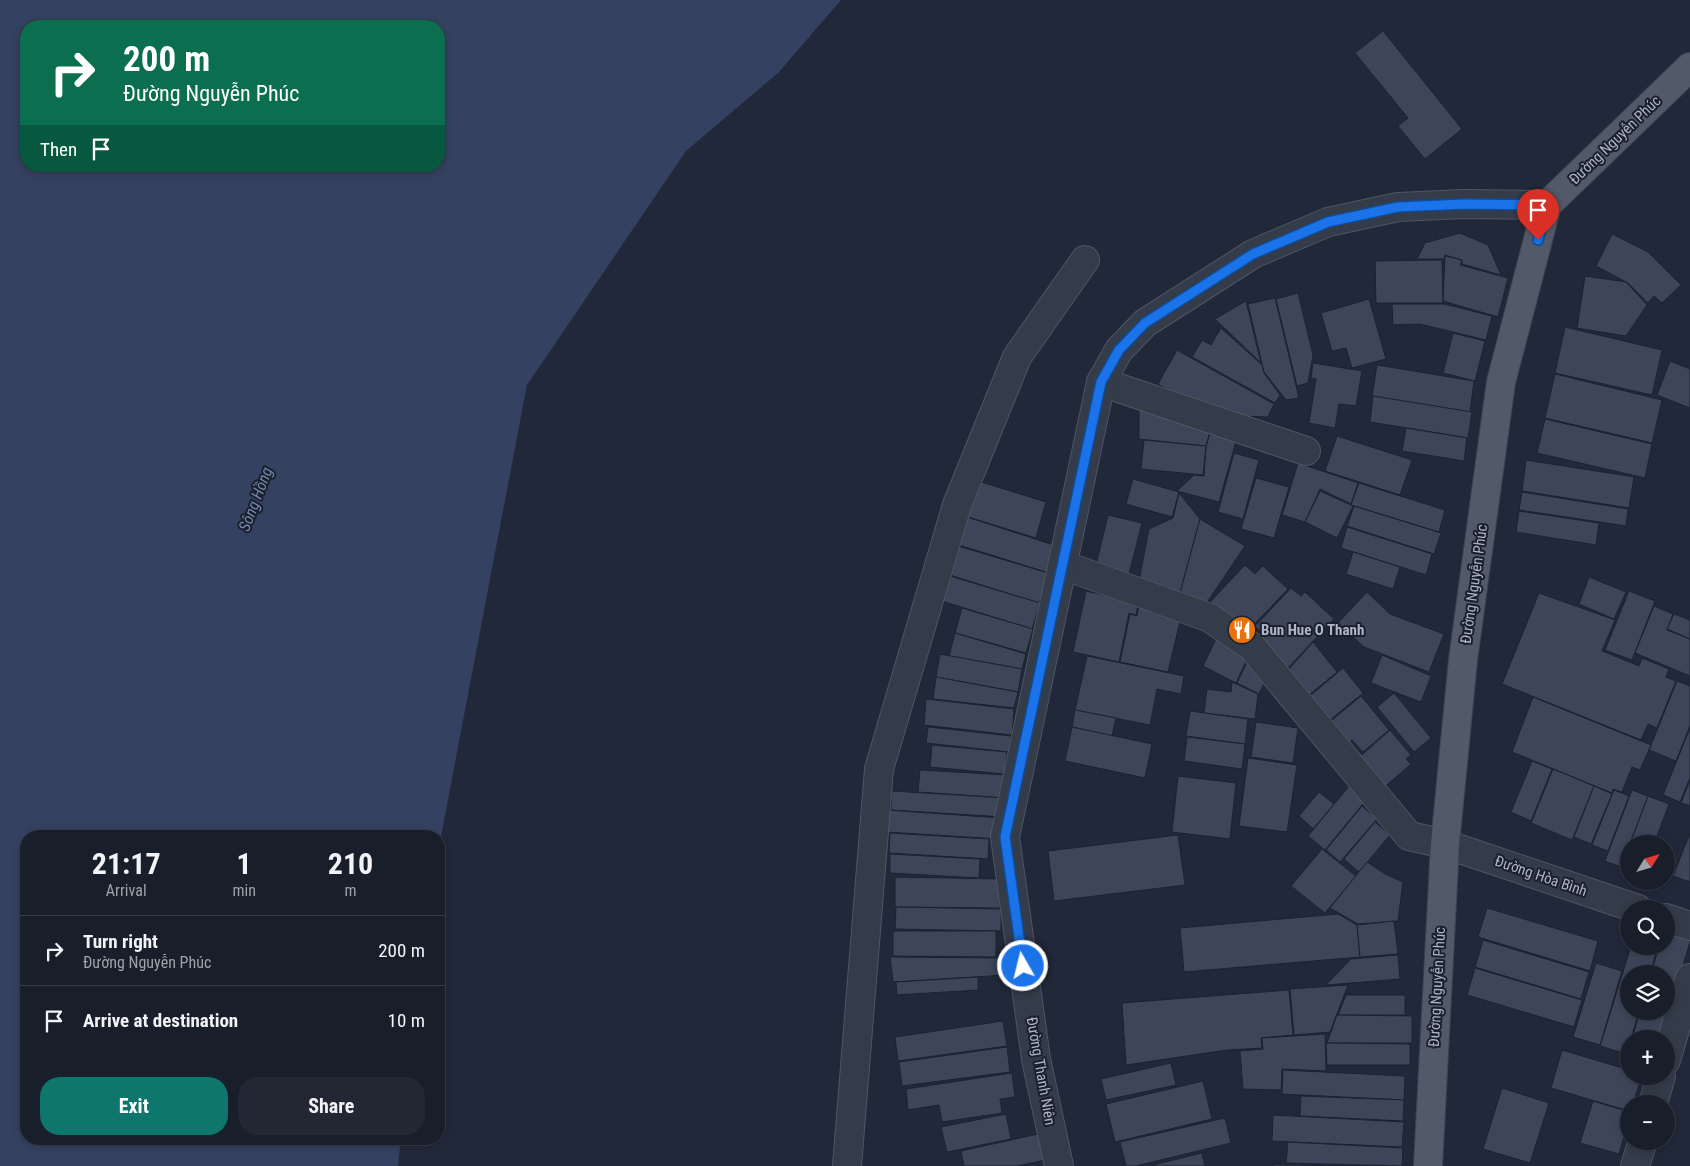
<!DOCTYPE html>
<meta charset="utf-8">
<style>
:root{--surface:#191e2b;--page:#222733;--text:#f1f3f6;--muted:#9fa2a9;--line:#373c47;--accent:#0f766e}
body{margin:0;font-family:"Roboto Condensed",sans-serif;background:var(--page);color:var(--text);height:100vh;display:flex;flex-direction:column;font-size:19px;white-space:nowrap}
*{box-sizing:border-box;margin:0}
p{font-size:16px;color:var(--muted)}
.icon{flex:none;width:28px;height:28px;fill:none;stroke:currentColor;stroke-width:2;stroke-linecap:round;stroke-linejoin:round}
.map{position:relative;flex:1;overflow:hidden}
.sheet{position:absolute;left:20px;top:830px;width:425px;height:315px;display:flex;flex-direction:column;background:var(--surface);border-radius:20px;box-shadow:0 2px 8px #0003,0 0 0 1px var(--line)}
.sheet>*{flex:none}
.top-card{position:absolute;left:20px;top:20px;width:425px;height:152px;border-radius:20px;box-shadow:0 2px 8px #0003,0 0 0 1px var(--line);background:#0b6e4f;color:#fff;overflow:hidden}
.needle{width:32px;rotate:53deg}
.buttons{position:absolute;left:1620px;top:835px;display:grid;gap:10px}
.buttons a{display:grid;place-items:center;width:55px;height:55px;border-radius:50%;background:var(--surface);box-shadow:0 2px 8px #0003,0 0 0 1px var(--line);font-size:25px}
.pin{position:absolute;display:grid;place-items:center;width:42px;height:42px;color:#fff;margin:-51px -21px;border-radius:50% 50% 50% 0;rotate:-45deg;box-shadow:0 0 5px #0007}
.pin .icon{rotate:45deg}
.me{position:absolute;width:55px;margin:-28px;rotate:352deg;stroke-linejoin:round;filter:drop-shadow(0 0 4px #0008)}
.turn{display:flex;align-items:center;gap:18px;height:105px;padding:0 20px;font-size:22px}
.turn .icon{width:65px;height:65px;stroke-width:2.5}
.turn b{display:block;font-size:35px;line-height:42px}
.then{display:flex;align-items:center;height:48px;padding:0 20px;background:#0003;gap:10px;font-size:19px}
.eta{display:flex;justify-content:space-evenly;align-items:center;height:85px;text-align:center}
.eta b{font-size:30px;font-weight:700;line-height:35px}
.primary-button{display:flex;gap:10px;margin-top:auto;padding:10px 20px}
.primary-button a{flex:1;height:58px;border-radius:20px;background:var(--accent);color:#fff;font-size:20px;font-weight:700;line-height:58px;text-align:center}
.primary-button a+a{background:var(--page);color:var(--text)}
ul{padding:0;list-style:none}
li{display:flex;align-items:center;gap:15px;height:70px;padding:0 20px;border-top:1px solid var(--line)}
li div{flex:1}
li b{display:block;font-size:19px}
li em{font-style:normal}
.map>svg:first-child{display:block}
</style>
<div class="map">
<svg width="1690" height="1166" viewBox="0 0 1690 1166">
<rect width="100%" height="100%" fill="#212839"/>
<path fill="#344160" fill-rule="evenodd" d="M 0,0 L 841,0 L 778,73 L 686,151 L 527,385 L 439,847 L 439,836 L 26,836 L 26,1139 L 401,1139 L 398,1166 L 0,1166 ZM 26,26 L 439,26 L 439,166 L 26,166 Z"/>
<g fill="#3d4659" stroke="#1c2230">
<path d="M 1383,31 L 1462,129 L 1425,159 L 1398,126 L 1408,118 L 1355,53 Z"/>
<path d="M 1460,233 L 1488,245 L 1501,275 L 1462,264 L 1462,260 L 1445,255 L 1444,259 L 1417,259 L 1425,243 Z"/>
<path d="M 1612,234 L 1648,252 L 1681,285 L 1662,303 L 1654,296 L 1648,303 L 1628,283 L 1596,266 Z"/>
<path d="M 1445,256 L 1462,260 L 1460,265 L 1508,278 L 1498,317 L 1443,301 Z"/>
<path d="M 1442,260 L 1443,303 L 1376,303 L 1375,261 Z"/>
<path d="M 1585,276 L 1626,282 L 1647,305 L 1626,336 L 1577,328 Z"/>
<path d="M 1298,293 L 1313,355 L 1308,383 L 1297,386 L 1276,299 Z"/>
<path d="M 1275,298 L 1299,398 L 1286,400 L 1264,372 L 1248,304 Z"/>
<path d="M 1369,299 L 1386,359 L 1352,368 L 1346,348 L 1332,351 L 1321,313 Z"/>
<path d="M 1246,301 L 1261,363 L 1215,319 Z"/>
<path d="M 1392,304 L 1444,304 L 1492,316 L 1486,340 L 1420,324 L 1393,325 Z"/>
<path d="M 1565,327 L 1662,350 L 1652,395 L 1555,373 Z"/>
<path d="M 1221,328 L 1262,365 L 1264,373 L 1280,395 L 1275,403 L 1192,357 L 1202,340 L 1211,345 Z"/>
<path d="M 1453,333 L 1485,341 L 1475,381 L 1443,373 Z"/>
<path d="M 1177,350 L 1274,404 L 1268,417 L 1212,415 L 1158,384 Z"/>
<path d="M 1670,361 L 1690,369 L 1690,408 L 1657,395 Z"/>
<path d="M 1313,363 L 1362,371 L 1356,406 L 1339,404 L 1335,428 L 1309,423 L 1316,379 L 1311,378 Z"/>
<path d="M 1377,365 L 1474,381 L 1470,412 L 1372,396 Z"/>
<path d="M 1555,374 L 1662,400 L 1652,443 L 1545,418 Z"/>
<path d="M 1373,396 L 1472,412 L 1468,438 L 1370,422 Z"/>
<path d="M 1139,404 L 1211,427 L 1206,446 L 1139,439 Z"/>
<path d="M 1545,419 L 1652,444 L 1645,478 L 1537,453 Z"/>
<path d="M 1212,427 L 1238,434 L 1219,502 L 1177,491 L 1194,475 L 1204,476 L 1206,447 Z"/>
<path d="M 1406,428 L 1467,438 L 1464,461 L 1402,451 Z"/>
<path d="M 1337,436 L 1412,460 L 1400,495 L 1325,471 Z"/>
<path d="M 1144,440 L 1206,446 L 1203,475 L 1141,469 Z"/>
<path d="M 1234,453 L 1259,460 L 1243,519 L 1218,512 Z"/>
<path d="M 1526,460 L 1634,477 L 1629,508 L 1522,491 Z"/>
<path d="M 1298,463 L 1358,483 L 1351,504 L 1320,489 L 1305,522 L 1282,515 Z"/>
<path d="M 1256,478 L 1289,487 L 1274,538 L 1241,529 Z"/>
<path d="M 1133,479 L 1179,492 L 1172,517 L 1126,504 Z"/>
<path d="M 978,481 L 1046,502 L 1036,538 L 968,517 Z"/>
<path d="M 1359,483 L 1445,510 L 1439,532 L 1351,505 Z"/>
<path d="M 1320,491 L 1353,506 L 1337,538 L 1305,522 Z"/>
<path d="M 1522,492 L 1628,509 L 1626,526 L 1519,510 Z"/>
<path d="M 1179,493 L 1200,519 L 1180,593 L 1139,581 L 1149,529 L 1173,518 Z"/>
<path d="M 1354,506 L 1441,533 L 1434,554 L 1347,526 Z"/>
<path d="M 1519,511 L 1599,523 L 1596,545 L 1516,532 Z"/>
<path d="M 1108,515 L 1142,523 L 1129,574 L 1096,565 Z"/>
<path d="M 967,517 L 1057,546 L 1049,573 L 959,545 Z"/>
<path d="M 1200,519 L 1245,546 L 1206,604 L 1180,593 Z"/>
<path d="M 1347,527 L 1432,554 L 1426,575 L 1341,548 Z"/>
<path d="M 958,546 L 1048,573 L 1039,603 L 950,575 Z"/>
<path d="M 1353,552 L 1400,567 L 1393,589 L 1346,574 Z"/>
<path d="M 1245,565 L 1255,574 L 1263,566 L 1288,589 L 1245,634 L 1210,602 Z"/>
<path d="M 950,576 L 1040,603 L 1032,629 L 942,601 Z"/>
<path d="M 1589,577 L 1626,592 L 1614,619 L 1579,604 Z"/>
<path d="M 1291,588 L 1301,596 L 1305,592 L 1334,619 L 1287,669 L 1257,636 L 1261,632 L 1255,626 Z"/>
<path d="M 1086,591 L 1138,603 L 1136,615 L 1129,613 L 1119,662 L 1073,652 Z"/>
<path d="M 1629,591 L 1655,601 L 1632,660 L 1605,650 Z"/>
<path d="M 1367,592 L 1390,614 L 1444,634 L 1429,672 L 1364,647 L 1338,623 Z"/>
<path d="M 1539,593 L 1615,620 L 1602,651 L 1639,666 L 1642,658 L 1669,669 L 1666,677 L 1676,681 L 1657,728 L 1648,724 L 1641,740 L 1502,684 Z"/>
<path d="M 1139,605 L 1180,621 L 1168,672 L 1120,662 L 1130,614 L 1137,616 Z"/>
<path d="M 1654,606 L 1673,614 L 1667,630 L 1690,639 L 1690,676 L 1635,653 Z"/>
<path d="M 962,608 L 1033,629 L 1026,653 L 955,633 Z"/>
<path d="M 1674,614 L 1690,620 L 1690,639 L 1667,629 Z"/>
<path d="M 955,633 L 1026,654 L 1022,669 L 949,656 Z"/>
<path d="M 1216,639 L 1249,655 L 1236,683 L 1203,666 Z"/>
<path d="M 1313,642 L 1337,672 L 1309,695 L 1288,670 Z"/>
<path d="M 940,654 L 1022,669 L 1018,692 L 936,677 Z"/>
<path d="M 1382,655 L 1431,676 L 1421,702 L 1371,683 Z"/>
<path d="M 1087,656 L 1184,676 L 1181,694 L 1157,689 L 1150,725 L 1075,710 Z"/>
<path d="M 1248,660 L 1270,671 L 1259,694 L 1237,683 Z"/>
<path d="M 1343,668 L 1363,693 L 1324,725 L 1304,701 Z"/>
<path d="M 936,677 L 1018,692 L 1014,708 L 933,699 Z"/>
<path d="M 1677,681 L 1690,686 L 1690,726 L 1676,761 L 1649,750 Z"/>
<path d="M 1232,682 L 1258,694 L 1255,719 L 1204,713 L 1207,689 L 1231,692 Z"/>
<path d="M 1394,693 L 1431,738 L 1414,752 L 1377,707 Z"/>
<path d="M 1361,696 L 1389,730 L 1363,752 L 1352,740 L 1344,747 L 1326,725 Z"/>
<path d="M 1533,697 L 1651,745 L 1640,770 L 1632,767 L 1622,792 L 1613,789 L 1612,793 L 1512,752 Z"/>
<path d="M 926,699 L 1014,709 L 1012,735 L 924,725 Z"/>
<path d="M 1075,710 L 1116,718 L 1112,736 L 1072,727 Z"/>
<path d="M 1190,711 L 1248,719 L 1245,744 L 1186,736 Z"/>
<path d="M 1256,722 L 1298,728 L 1293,763 L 1251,757 Z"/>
<path d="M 928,727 L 1011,736 L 1010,752 L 926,743 Z"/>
<path d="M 1072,727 L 1152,744 L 1145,778 L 1065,761 Z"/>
<path d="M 1690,728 L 1690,778 L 1680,802 L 1663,795 Z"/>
<path d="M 1390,730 L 1411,755 L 1406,759 L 1411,764 L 1381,790 L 1356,760 Z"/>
<path d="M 1187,737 L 1245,744 L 1242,769 L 1184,761 Z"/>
<path d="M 932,745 L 1007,752 L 1005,774 L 930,767 Z"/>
<path d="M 1248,758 L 1297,765 L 1287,832 L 1239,826 Z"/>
<path d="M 1532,761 L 1552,769 L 1531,821 L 1511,812 Z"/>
<path d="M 1553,769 L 1594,786 L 1572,840 L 1531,823 Z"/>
<path d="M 920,770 L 1007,775 L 1006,798 L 918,792 Z"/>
<path d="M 1178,776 L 1236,783 L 1230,839 L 1172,832 Z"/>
<path d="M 1690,780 L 1690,806 L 1681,803 Z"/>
<path d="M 1350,785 L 1367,799 L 1325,850 L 1308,836 Z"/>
<path d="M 1594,786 L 1612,794 L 1591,844 L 1574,837 Z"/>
<path d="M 1614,790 L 1629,796 L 1608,851 L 1592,845 Z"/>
<path d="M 1632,790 L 1648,796 L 1621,867 L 1605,861 Z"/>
<path d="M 892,791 L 1006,798 L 1005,817 L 891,810 Z"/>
<path d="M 1319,792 L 1334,804 L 1313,829 L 1299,816 Z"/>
<path d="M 1648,796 L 1669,804 L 1654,844 L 1630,844 Z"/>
<path d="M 1362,806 L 1377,819 L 1340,862 L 1326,850 Z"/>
<path d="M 887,810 L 1000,818 L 999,839 L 886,832 Z"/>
<path d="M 1375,822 L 1390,835 L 1359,872 L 1344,859 Z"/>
<path d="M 890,833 L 989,839 L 988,859 L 889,853 Z"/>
<path d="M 1690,833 L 1690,882 L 1673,876 Z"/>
<path d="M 1178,835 L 1185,885 L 1054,901 L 1048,851 Z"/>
<path d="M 1322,849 L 1356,876 L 1325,913 L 1291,886 Z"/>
<path d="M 890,854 L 980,859 L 979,878 L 890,873 Z"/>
<path d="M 1367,862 L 1385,874 L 1403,882 L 1398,921 L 1358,924 L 1330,908 Z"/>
<path d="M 895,877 L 1000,879 L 1000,908 L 895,907 Z"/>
<path d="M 896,907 L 1001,909 L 1001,931 L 895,929 Z"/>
<path d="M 1487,908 L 1598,941 L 1590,971 L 1478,937 Z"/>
<path d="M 1338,914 L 1357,925 L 1360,957 L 1184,972 L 1180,928 Z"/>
<path d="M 1394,921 L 1398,954 L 1360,957 L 1357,925 Z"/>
<path d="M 893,931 L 996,931 L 996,957 L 893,956 Z"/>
<path d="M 1666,932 L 1690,939 L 1690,942 L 1661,1039 L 1632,1039 L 1640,1011 L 1666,1011 L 1666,974 L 1651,974 L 1659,946 L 1666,946 Z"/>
<path d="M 1483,940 L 1589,972 L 1581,999 L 1475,967 Z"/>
<path d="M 1631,946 L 1658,946 L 1650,974 L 1629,974 L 1629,1011 L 1639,1011 L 1631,1039 L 1629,1039 L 1626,1054 L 1600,1046 Z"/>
<path d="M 1398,955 L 1400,979 L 1326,985 L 1351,959 Z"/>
<path d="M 890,957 L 1005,958 L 1006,975 L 893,982 Z"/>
<path d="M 1596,963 L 1622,971 L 1600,1045 L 1573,1037 Z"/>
<path d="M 1475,968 L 1582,1000 L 1574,1027 L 1467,995 Z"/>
<path d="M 978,977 L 978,990 L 897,995 L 896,982 Z"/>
<path d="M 1348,985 L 1330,1032 L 1294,1035 L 1290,989 Z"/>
<path d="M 1289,990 L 1293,1035 L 1261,1038 L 1262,1048 L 1227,1050 L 1126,1065 L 1122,1003 Z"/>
<path d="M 1346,995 L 1405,995 L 1405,1015 L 1338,1015 Z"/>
<path d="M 1337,1015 L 1412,1016 L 1412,1043 L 1327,1043 Z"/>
<path d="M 1003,1021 L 1007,1046 L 898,1061 L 895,1037 Z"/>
<path d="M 1325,1034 L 1326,1071 L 1282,1069 L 1281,1090 L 1243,1089 L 1240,1051 L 1263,1049 L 1262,1038 Z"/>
<path d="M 1326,1043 L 1410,1044 L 1410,1065 L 1327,1065 Z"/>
<path d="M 1007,1047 L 1010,1072 L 902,1086 L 899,1062 Z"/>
<path d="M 1562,1050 L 1629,1070 L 1629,1076 L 1642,1076 L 1633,1104 L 1629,1104 L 1629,1111 L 1551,1088 Z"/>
<path d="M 1171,1063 L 1176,1085 L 1106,1100 L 1101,1079 Z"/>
<path d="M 1283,1070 L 1405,1076 L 1404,1100 L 1282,1094 Z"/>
<path d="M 1012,1073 L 1015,1097 L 1000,1099 L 1002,1113 L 942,1122 L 939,1105 L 908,1110 L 906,1089 Z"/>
<path d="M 1203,1081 L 1212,1119 L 1115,1142 L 1106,1104 Z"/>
<path d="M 1502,1088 L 1549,1103 L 1530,1163 L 1483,1149 Z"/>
<path d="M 1301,1096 L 1404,1100 L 1403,1121 L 1300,1116 Z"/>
<path d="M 1593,1101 L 1629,1112 L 1629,1120 L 1619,1154 L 1580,1143 Z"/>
<path d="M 1006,1114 L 1011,1139 L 947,1152 L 941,1127 Z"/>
<path d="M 1273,1115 L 1404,1122 L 1402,1147 L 1272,1141 Z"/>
<path d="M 1225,1118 L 1231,1143 L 1136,1166 L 1126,1166 L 1120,1142 Z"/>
<path d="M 1038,1134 L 1045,1160 L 1017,1166 L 964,1166 L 961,1151 Z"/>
<path d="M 1288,1142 L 1403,1148 L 1402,1166 L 1286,1163 Z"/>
<path d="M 1202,1153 L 1205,1166 L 1149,1166 Z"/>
<path d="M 1273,1164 L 1323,1166 L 1274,1166 Z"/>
</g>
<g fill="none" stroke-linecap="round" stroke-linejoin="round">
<defs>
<g id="minor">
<path d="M 1101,382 L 1306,451"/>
<path d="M 1063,565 L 1210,618 L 1252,647 L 1409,836 L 1445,844 L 1638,909"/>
<path d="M 1666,918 L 1690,926"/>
<path d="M 1666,1060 L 1690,978"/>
<path d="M 1653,1104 L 1661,1076"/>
<path d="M 847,1166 L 879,769 L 957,505 L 1017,357 L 1085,260"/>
<path d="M 1059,1166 L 1036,1059 L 1005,837 L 1101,382 L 1119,350 L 1145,323 L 1253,254 L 1328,222 L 1398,207 L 1463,204 L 1547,205"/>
<path d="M 1635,1166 L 1643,1141"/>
</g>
<path id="major" d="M 1428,1166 L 1445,844 L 1463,660 L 1501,382 L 1547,205 L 1690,67"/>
</defs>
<use href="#minor" stroke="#4f5564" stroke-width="30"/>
<use href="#major" stroke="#3e4453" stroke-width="30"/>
<use href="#minor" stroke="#343b49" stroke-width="28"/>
<use href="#major" stroke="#525969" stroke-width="28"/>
</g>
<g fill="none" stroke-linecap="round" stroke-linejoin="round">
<defs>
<path id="route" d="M 1023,966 L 1005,837 L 1101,382 L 1119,350 L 1145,323 L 1253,254 L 1328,222 L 1398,207 L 1464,204 L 1547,205 L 1538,240"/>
</defs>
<use href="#route" stroke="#114b97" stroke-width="12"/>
<use href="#route" stroke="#1a73e8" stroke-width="9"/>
</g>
<defs>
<symbol id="restaurant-disc" viewBox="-11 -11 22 22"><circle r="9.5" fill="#e8710a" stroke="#1a202e"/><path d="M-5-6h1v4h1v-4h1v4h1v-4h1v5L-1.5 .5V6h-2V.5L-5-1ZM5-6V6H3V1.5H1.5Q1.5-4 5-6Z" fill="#fff"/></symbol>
</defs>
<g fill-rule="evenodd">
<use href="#restaurant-disc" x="1226" y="614" width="32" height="32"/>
</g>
<g text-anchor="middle" stroke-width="4" stroke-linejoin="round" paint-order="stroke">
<g font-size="15" fill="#afb5c6" stroke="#1a202e">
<text transform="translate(1615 140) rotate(-44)" y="5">Đường Nguyễn Phúc</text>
<text transform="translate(1474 584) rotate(-82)" y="5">Đường Nguyễn Phúc</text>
<text transform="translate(1541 876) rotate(19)" y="5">Đường Hòa Bình</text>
<text transform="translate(1437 987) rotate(-87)" y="5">Đường Nguyễn Phúc</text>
<text transform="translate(1041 1071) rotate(80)" y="5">Đường Thanh Niên</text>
</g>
<g font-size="15" font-weight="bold" fill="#afb5c6" stroke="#1a202e" text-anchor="start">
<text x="1261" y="635">Bun Hue O Thanh</text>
</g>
<g font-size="16" font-style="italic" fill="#7688ae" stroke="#1a202e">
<text transform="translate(255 499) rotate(-69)" y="6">Sông Hồng</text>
</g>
</g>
</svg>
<div class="buttons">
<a><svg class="needle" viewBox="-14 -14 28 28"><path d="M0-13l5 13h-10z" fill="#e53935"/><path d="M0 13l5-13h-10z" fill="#9fa2a9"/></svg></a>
<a><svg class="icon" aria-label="search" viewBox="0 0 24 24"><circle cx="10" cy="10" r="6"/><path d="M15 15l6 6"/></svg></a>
<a><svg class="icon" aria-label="layers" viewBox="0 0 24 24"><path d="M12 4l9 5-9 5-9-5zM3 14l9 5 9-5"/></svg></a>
<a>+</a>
<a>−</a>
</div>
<div class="pin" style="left:1538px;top:240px;background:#d93025"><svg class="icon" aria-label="arrive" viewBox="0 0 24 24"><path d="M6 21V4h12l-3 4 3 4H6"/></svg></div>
<svg class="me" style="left:1023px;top:966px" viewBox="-20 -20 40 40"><circle r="17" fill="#1a73e8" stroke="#fff" stroke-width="3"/><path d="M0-11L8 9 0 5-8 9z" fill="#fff"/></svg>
<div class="top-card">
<div class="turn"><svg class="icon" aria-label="right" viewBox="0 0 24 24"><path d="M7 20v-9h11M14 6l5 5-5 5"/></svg><div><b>200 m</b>Đường Nguyễn Phúc</div></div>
<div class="then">Then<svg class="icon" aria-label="arrive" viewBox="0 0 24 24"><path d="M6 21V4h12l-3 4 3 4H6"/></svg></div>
</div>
<section class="sheet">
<div class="eta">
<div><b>21:17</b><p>Arrival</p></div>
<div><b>1</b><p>min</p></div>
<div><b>210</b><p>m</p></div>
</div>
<ul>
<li><svg class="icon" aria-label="right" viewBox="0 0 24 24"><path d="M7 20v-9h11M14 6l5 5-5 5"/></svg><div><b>Turn right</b><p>Đường Nguyễn Phúc</p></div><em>200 m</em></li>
<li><svg class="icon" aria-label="arrive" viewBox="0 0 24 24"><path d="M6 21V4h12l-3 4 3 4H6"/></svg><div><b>Arrive at destination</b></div><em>10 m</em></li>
</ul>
<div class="primary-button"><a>Exit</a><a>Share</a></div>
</section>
</div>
